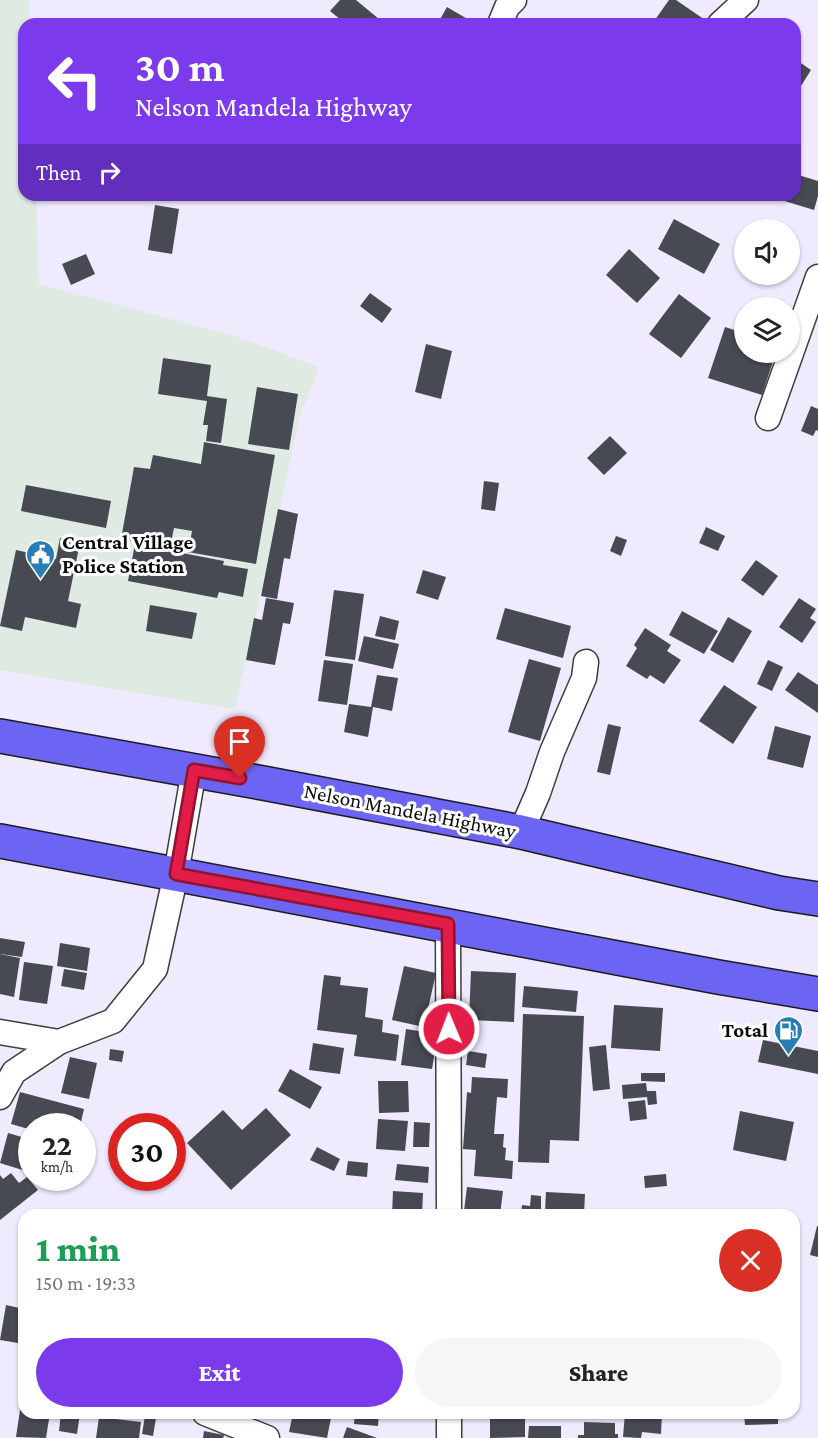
<!DOCTYPE html>
<meta charset="utf-8">
<style>
:root{--surface:#fff;--page:#f6f6f6;--text:#222;--muted:#767676;--accent:#7c3aed}
body{margin:0;font-family:"Crimson Pro",serif;background:var(--page);color:var(--text);height:100vh;display:flex;flex-direction:column;font-size:22px;white-space:nowrap}
*{box-sizing:border-box;margin:0}
p{font-size:20px;color:var(--muted)}
.icon{flex:none;width:33px;height:33px;fill:none;stroke:currentColor;stroke-width:2;stroke-linecap:round;stroke-linejoin:round}
.map{position:relative;flex:1;overflow:hidden}
.side{position:absolute;left:18px;top:1209px;width:782px;height:210px;display:flex;flex-direction:column;background:var(--surface);border-radius:18px;box-shadow:0 2px 4px #0004}
.side>*{flex:none}
.banner{position:absolute;left:18px;top:18px;width:783px;height:183px;border-radius:18px;box-shadow:0 2px 4px #0004;background:#7c3aed;color:#fff;overflow:hidden}
.tools{position:absolute;left:734px;top:219px;display:grid;gap:12px}
.tools a{display:grid;place-items:center;width:66px;height:66px;border-radius:50%;background:var(--surface);box-shadow:0 2px 4px #0004;font-size:30px}
.speed{position:absolute;left:18px;top:1113px;display:flex;gap:12px;font-size:30px;font-weight:700;text-align:center}
.speed>*{display:grid;place-content:center;width:78px;height:78px;border-radius:50%;background:var(--surface);box-shadow:0 2px 4px #0004;line-height:1}
.speed small{font-size:15px;font-weight:400}
.speed .limit{border:9px solid #d22;background:#fff;color:#111}
.pin{position:absolute;display:grid;place-items:center;width:51px;height:51px;color:#fff;margin:-62px -26px;border-radius:50% 50% 50% 0;rotate:-45deg;box-shadow:0 0 6px #0007}
.pin .icon{rotate:45deg}
.me{position:absolute;width:66px;margin:-33px;rotate:359deg;stroke-linejoin:round;filter:drop-shadow(0 0 4px #0008)}
.turn{display:flex;align-items:center;gap:21px;height:126px;padding:0 18px;font-size:27px}
.turn .icon{width:78px;height:78px;stroke-width:2.5}
.turn b{display:block;font-size:42px;line-height:51px}
.then{display:flex;align-items:center;height:57px;padding:0 18px;background:#0003;gap:12px;font-size:22px}
.round{display:grid;place-items:center;flex:none;width:63px;height:63px;border-radius:32px;background:var(--page)}
.summary{display:flex;align-items:center;justify-content:space-between;height:102px;padding:0 18px}
h1{font-size:36px;font-weight:800;line-height:45px;color:#1e9e55}
.action{display:flex;gap:12px;margin-top:auto;padding:12px 18px}
.action a{flex:1;height:69px;border-radius:36px;background:var(--accent);color:#fff;font-size:24px;font-weight:800;line-height:69px;text-align:center}
.action a+a{background:var(--page);color:var(--text)}
.map>svg:first-child{display:block}
</style>
<div class="map">
<svg width="818" height="1438" viewBox="0 0 818 1438">
<rect width="100%" height="100%" fill="#efeafe"/>
<path fill="#dfeae3" d="M 0,0 L 29,0 L 30,24 L 24,24 L 24,195 L 36,195 L 39,284 L 235,336 L 319,367 L 300,416 L 235,709 L 0,670 Z"/>
<g fill="#484a53">
<path d="M 340,0 L 356,0 L 385,24 L 346,24 L 330,11 Z"/>
<path d="M 669,0 L 676,0 L 711,24 L 652,24 Z"/>
<path d="M 447,7 L 476,24 L 438,23 Z"/>
<path d="M 795,59 L 811,70 L 801,86 L 795,82 Z"/>
<path d="M 795,174 L 818,181 L 818,196 L 814,210 L 778,199 L 779,195 L 795,195 Z"/>
<path d="M 155,205 L 179,209 L 172,254 L 148,250 Z"/>
<path d="M 674,219 L 720,244 L 704,274 L 658,249 Z"/>
<path d="M 629,249 L 660,278 L 637,303 L 606,275 Z"/>
<path d="M 86,254 L 95,274 L 71,285 L 62,264 Z"/>
<path d="M 370,293 L 392,309 L 382,323 L 360,306 Z"/>
<path d="M 679,294 L 711,318 L 681,358 L 649,334 Z"/>
<path d="M 725,327 L 744,333 L 744,352 L 776,352 L 762,395 L 708,378 Z"/>
<path d="M 426,344 L 452,351 L 441,399 L 415,392 Z"/>
<path d="M 163,358 L 211,365 L 207,396 L 227,399 L 221,443 L 206,441 L 208,425 L 203,425 L 207,401 L 158,394 Z"/>
<path d="M 257,387 L 298,394 L 289,450 L 248,444 Z"/>
<path d="M 811,406 L 818,409 L 818,431 L 816,430 L 813,436 L 801,431 Z"/>
<path d="M 610,436 L 627,453 L 604,475 L 587,458 Z"/>
<path d="M 204,442 L 275,455 L 256,564 L 188,552 L 192,531 L 174,528 L 170,548 L 121,539 L 134,467 L 150,469 L 153,455 L 201,464 Z"/>
<path d="M 484,481 L 499,483 L 495,511 L 481,509 Z"/>
<path d="M 26,485 L 111,501 L 106,528 L 21,511 Z"/>
<path d="M 278,509 L 298,514 L 290,559 L 284,558 L 277,599 L 261,596 Z"/>
<path d="M 706,527 L 725,536 L 718,551 L 699,543 Z"/>
<path d="M 616,536 L 627,540 L 621,556 L 610,551 Z"/>
<path d="M 60,538 L 80,543 L 68,601 L 81,604 L 76,628 L 25,617 L 22,631 L 0,626 L 16,550 L 56,559 Z"/>
<path d="M 135,544 L 224,561 L 223,565 L 248,569 L 243,597 L 219,592 L 217,598 L 128,581 Z"/>
<path d="M 756,560 L 778,576 L 763,596 L 741,580 Z"/>
<path d="M 423,570 L 446,577 L 438,600 L 416,593 Z"/>
<path d="M 334,590 L 364,594 L 355,660 L 325,656 Z"/>
<path d="M 266,598 L 294,603 L 290,624 L 283,623 L 275,665 L 246,660 L 254,618 L 262,620 Z"/>
<path d="M 799,598 L 816,609 L 810,618 L 816,622 L 802,643 L 779,627 Z"/>
<path d="M 150,605 L 197,613 L 192,639 L 146,631 Z"/>
<path d="M 505,608 L 571,626 L 563,658 L 496,639 Z"/>
<path d="M 682,611 L 718,631 L 704,654 L 669,635 Z"/>
<path d="M 380,616 L 399,621 L 395,640 L 375,636 Z"/>
<path d="M 728,617 L 752,631 L 733,663 L 710,650 Z"/>
<path d="M 645,628 L 671,645 L 667,651 L 681,660 L 664,684 L 650,675 L 647,679 L 626,666 L 637,648 L 634,645 Z"/>
<path d="M 364,636 L 399,644 L 393,669 L 358,661 Z"/>
<path d="M 529,659 L 561,668 L 540,741 L 508,732 Z"/>
<path d="M 324,660 L 353,664 L 347,705 L 318,701 Z"/>
<path d="M 768,660 L 783,667 L 772,691 L 757,684 Z"/>
<path d="M 798,672 L 818,685 L 818,713 L 785,690 Z"/>
<path d="M 377,675 L 398,678 L 392,711 L 373,707 L 368,737 L 344,732 L 349,704 L 371,707 Z"/>
<path d="M 724,685 L 757,707 L 733,744 L 699,721 Z"/>
<path d="M 608,724 L 621,727 L 610,775 L 597,772 Z"/>
<path d="M 775,726 L 811,736 L 803,768 L 767,759 Z"/>
<path d="M 0,938 L 25,942 L 22,957 L 0,954 Z"/>
<path d="M 60,943 L 90,948 L 87,971 L 57,966 Z"/>
<path d="M 0,954 L 20,958 L 14,997 L 0,994 Z"/>
<path d="M 24,962 L 53,966 L 47,1004 L 19,1000 Z"/>
<path d="M 404,966 L 436,973 L 424,1027 L 392,1020 Z"/>
<path d="M 64,969 L 87,973 L 84,990 L 61,986 Z"/>
<path d="M 471,971 L 516,973 L 514,1022 L 469,1020 Z"/>
<path d="M 324,975 L 341,977 L 340,985 L 368,988 L 365,1017 L 383,1020 L 382,1032 L 399,1035 L 396,1061 L 354,1056 L 357,1035 L 317,1030 Z"/>
<path d="M 524,986 L 578,991 L 576,1012 L 522,1007 Z"/>
<path d="M 614,1005 L 663,1008 L 660,1051 L 611,1048 Z"/>
<path d="M 523,1014 L 584,1016 L 579,1141 L 550,1140 L 549,1163 L 518,1162 Z"/>
<path d="M 406,1029 L 438,1034 L 432,1069 L 401,1065 Z"/>
<path d="M 763,1040 L 818,1051 L 818,1074 L 758,1062 Z"/>
<path d="M 313,1043 L 344,1048 L 340,1074 L 309,1070 Z"/>
<path d="M 606,1045 L 610,1089 L 593,1091 L 589,1047 Z"/>
<path d="M 110,1049 L 124,1051 L 122,1062 L 109,1060 Z"/>
<path d="M 468,1051 L 487,1054 L 485,1068 L 466,1065 Z"/>
<path d="M 70,1057 L 97,1063 L 89,1099 L 61,1093 Z"/>
<path d="M 290,1069 L 322,1087 L 310,1109 L 278,1091 Z"/>
<path d="M 641,1073 L 665,1073 L 665,1082 L 641,1081 Z"/>
<path d="M 472,1077 L 508,1079 L 507,1098 L 497,1097 L 494,1134 L 504,1134 L 503,1147 L 506,1148 L 505,1160 L 513,1161 L 512,1179 L 474,1176 L 476,1150 L 463,1149 L 467,1092 L 471,1093 Z"/>
<path d="M 378,1081 L 408,1081 L 409,1112 L 379,1113 Z"/>
<path d="M 646,1083 L 647,1091 L 656,1091 L 657,1104 L 648,1105 L 647,1097 L 623,1099 L 622,1085 Z"/>
<path d="M 20,1092 L 84,1109 L 80,1126 L 32,1126 L 32,1130 L 11,1124 Z"/>
<path d="M 645,1100 L 647,1119 L 630,1121 L 628,1102 Z"/>
<path d="M 266,1108 L 291,1135 L 231,1190 L 187,1143 L 223,1110 L 242,1130 Z"/>
<path d="M 740,1111 L 794,1122 L 786,1161 L 733,1150 Z"/>
<path d="M 378,1119 L 408,1121 L 405,1151 L 376,1149 Z"/>
<path d="M 414,1122 L 430,1123 L 429,1147 L 413,1147 Z"/>
<path d="M 8,1133 L 32,1140 L 32,1173 L 0,1163 Z"/>
<path d="M 317,1147 L 340,1159 L 334,1171 L 310,1160 Z"/>
<path d="M 348,1161 L 368,1163 L 367,1177 L 346,1175 Z"/>
<path d="M 397,1164 L 429,1167 L 428,1183 L 395,1180 Z"/>
<path d="M 11,1173 L 19,1183 L 27,1177 L 38,1190 L 0,1220 L 0,1175 L 3,1179 Z"/>
<path d="M 666,1174 L 667,1186 L 645,1188 L 644,1176 Z"/>
<path d="M 467,1187 L 503,1191 L 500,1215 L 464,1211 Z"/>
<path d="M 393,1191 L 423,1193 L 422,1215 L 392,1215 Z"/>
<path d="M 546,1192 L 585,1194 L 584,1214 L 545,1212 Z"/>
<path d="M 531,1195 L 541,1196 L 541,1215 L 521,1215 L 522,1205 L 530,1206 Z"/>
<path d="M 817,1226 L 818,1226 L 818,1257 L 810,1255 Z"/>
<path d="M 6,1305 L 24,1309 L 24,1344 L 0,1340 Z"/>
<path d="M 23,1390 L 24,1413 L 50,1413 L 46,1438 L 16,1437 Z"/>
<path d="M 61,1413 L 80,1413 L 77,1434 L 59,1431 Z"/>
<path d="M 293,1413 L 332,1413 L 327,1438 L 289,1432 Z"/>
<path d="M 355,1413 L 379,1413 L 378,1426 L 354,1424 Z"/>
<path d="M 625,1413 L 662,1413 L 661,1434 L 642,1432 L 641,1438 L 623,1437 Z"/>
<path d="M 744,1413 L 778,1413 L 778,1424 L 745,1425 Z"/>
<path d="M 145,1416 L 156,1418 L 153,1436 L 142,1434 Z"/>
<path d="M 99,1417 L 141,1422 L 139,1438 L 96,1438 Z"/>
<path d="M 490,1419 L 525,1419 L 525,1437 L 490,1438 Z"/>
<path d="M 584,1422 L 615,1423 L 615,1434 L 618,1434 L 618,1438 L 578,1438 L 578,1435 L 584,1435 Z"/>
<path d="M 529,1426 L 561,1426 L 561,1438 L 528,1438 Z"/>
<path d="M 347,1427 L 377,1438 L 343,1438 Z"/>
<path d="M 204,1431 L 224,1435 L 223,1438 L 203,1438 Z"/>
</g>
<g fill="none" stroke-linecap="round" stroke-linejoin="round">
<defs>
<g id="minor">
<path d="M 500,24 L 507,7 L 514,0"/>
<path d="M 720,24 L 746,0"/>
<path d="M 768,418 L 818,277"/>
<path d="M 521,832 L 538,793 L 552,752 L 584,678 L 586,662"/>
<path d="M 448,924 L 449,1215"/>
<path d="M 0,1032 L 59,1042"/>
<path d="M 0,1097 L 14,1072 L 59,1042 L 113,1021 L 155,969 L 176,874 L 194,770"/>
<path d="M 205,1413 L 267,1438"/>
<path d="M 449,1438 L 449,1413"/>
</g>
<g id="trunk">
<path d="M 0,736 L 263,783 L 521,832 L 779,893 L 818,899"/>
<path d="M 0,841 L 718,977 L 818,994"/>
</g>
</defs>
<use href="#minor" stroke="#3e3e3e" stroke-width="27"/>
<use href="#trunk" stroke="#1c1c1c" stroke-width="36"/>
<use href="#minor" stroke="#fff" stroke-width="24"/>
<use href="#trunk" stroke="#6c64f2" stroke-width="33"/>
</g>
<g fill="none" stroke-linecap="round" stroke-linejoin="round">
<defs>
<path id="route" d="M 240,778 L 194,770 L 176,874 L 448,924 L 449,1029"/>
</defs>
<use href="#route" stroke="#92132f" stroke-width="15"/>
<use href="#route" stroke="#e11d48" stroke-width="10"/>
</g>
<defs>
<symbol id="civic-pin" viewBox="-11 -11 22 30"><path d="M0 17L-7.5 6A9.5 9.5 0 1 1 7.5 6Z" fill="#287db5" stroke="#fff"/><path d="M-.6-6.5H3V-4.5H.6V-3L4-1V1h2V6H-6V1h2V-1L-.6-3ZM-1.2 2.5V6h2.4V2.5Z" fill="#fff"/></symbol>
<symbol id="fuel-pin" viewBox="-11 -11 22 30"><path d="M0 17L-7.5 6A9.5 9.5 0 1 1 7.5 6Z" fill="#287db5" stroke="#fff"/><path d="M-5.5-6h7V0h2V4h1.3V-2.5L3-4.5l.8-.8L6-3V5H2.5V1h-1V6h-7ZM-4.2-4.7v3.2H.2V-4.7Z" fill="#fff"/></symbol>
</defs>
<g fill-rule="evenodd">
<use href="#civic-pin" x="24" y="538" width="33" height="45"/>
<use href="#fuel-pin" x="772" y="1014" width="33" height="45"/>
</g>
<g text-anchor="middle" stroke-width="6" stroke-linejoin="round" paint-order="stroke">
<g font-size="21" font-weight="bold" fill="#0b0b0b" stroke="#fff" text-anchor="start">
<text x="62" y="549">Central Village<tspan x="62" dy="24">Police Station</tspan></text>
<text x="768" y="1037" text-anchor="end">Total</text>
</g>
<g font-size="21" fill="#0b0b0b" stroke="#fff">
<text transform="translate(410 811) rotate(11)" y="7">Nelson Mandela Highway</text>
</g>
</g>
</svg>
<div class="tools">
<a><svg class="icon" aria-label="sound" viewBox="0 0 24 24"><path d="M4 9h4l5-4v14l-5-4H4zM17 9q2 3 0 6"/></svg></a>
<a><svg class="icon" aria-label="layers" viewBox="0 0 24 24"><path d="M12 4l9 5-9 5-9-5zM3 14l9 5 9-5"/></svg></a>
</div>
<div class="speed"><div>22<small>km/h</small></div><div class="limit">30</div></div>
<div class="pin" style="left:240px;top:778px;background:#d93025"><svg class="icon" aria-label="arrive" viewBox="0 0 24 24"><path d="M6 21V4h12l-3 4 3 4H6"/></svg></div>
<svg class="me" style="left:449px;top:1029px" viewBox="-20 -20 40 40"><circle r="17" fill="#e11d48" stroke="#fff" stroke-width="3"/><path d="M0-11L8 9 0 5-8 9z" fill="#fff"/></svg>
<div class="banner">
<div class="turn"><svg class="icon" aria-label="left" viewBox="0 0 24 24"><path d="M17 20v-9H6M10 6l-5 5 5 5"/></svg><div><b>30 m</b>Nelson Mandela Highway</div></div>
<div class="then">Then<svg class="icon" aria-label="right" viewBox="0 0 24 24"><path d="M7 20v-9h11M14 6l5 5-5 5"/></svg></div>
</div>
<section class="side">
<div class="summary"><div><h1>1 min</h1><p>150 m · 19:33</p></div><a class="round" style="background:#d93025;color:#fff"><svg class="icon" aria-label="close" viewBox="0 0 24 24"><path d="M6 6l12 12M18 6L6 18"/></svg></a></div>
<div class="action"><a>Exit</a><a>Share</a></div>
</section>
</div>
